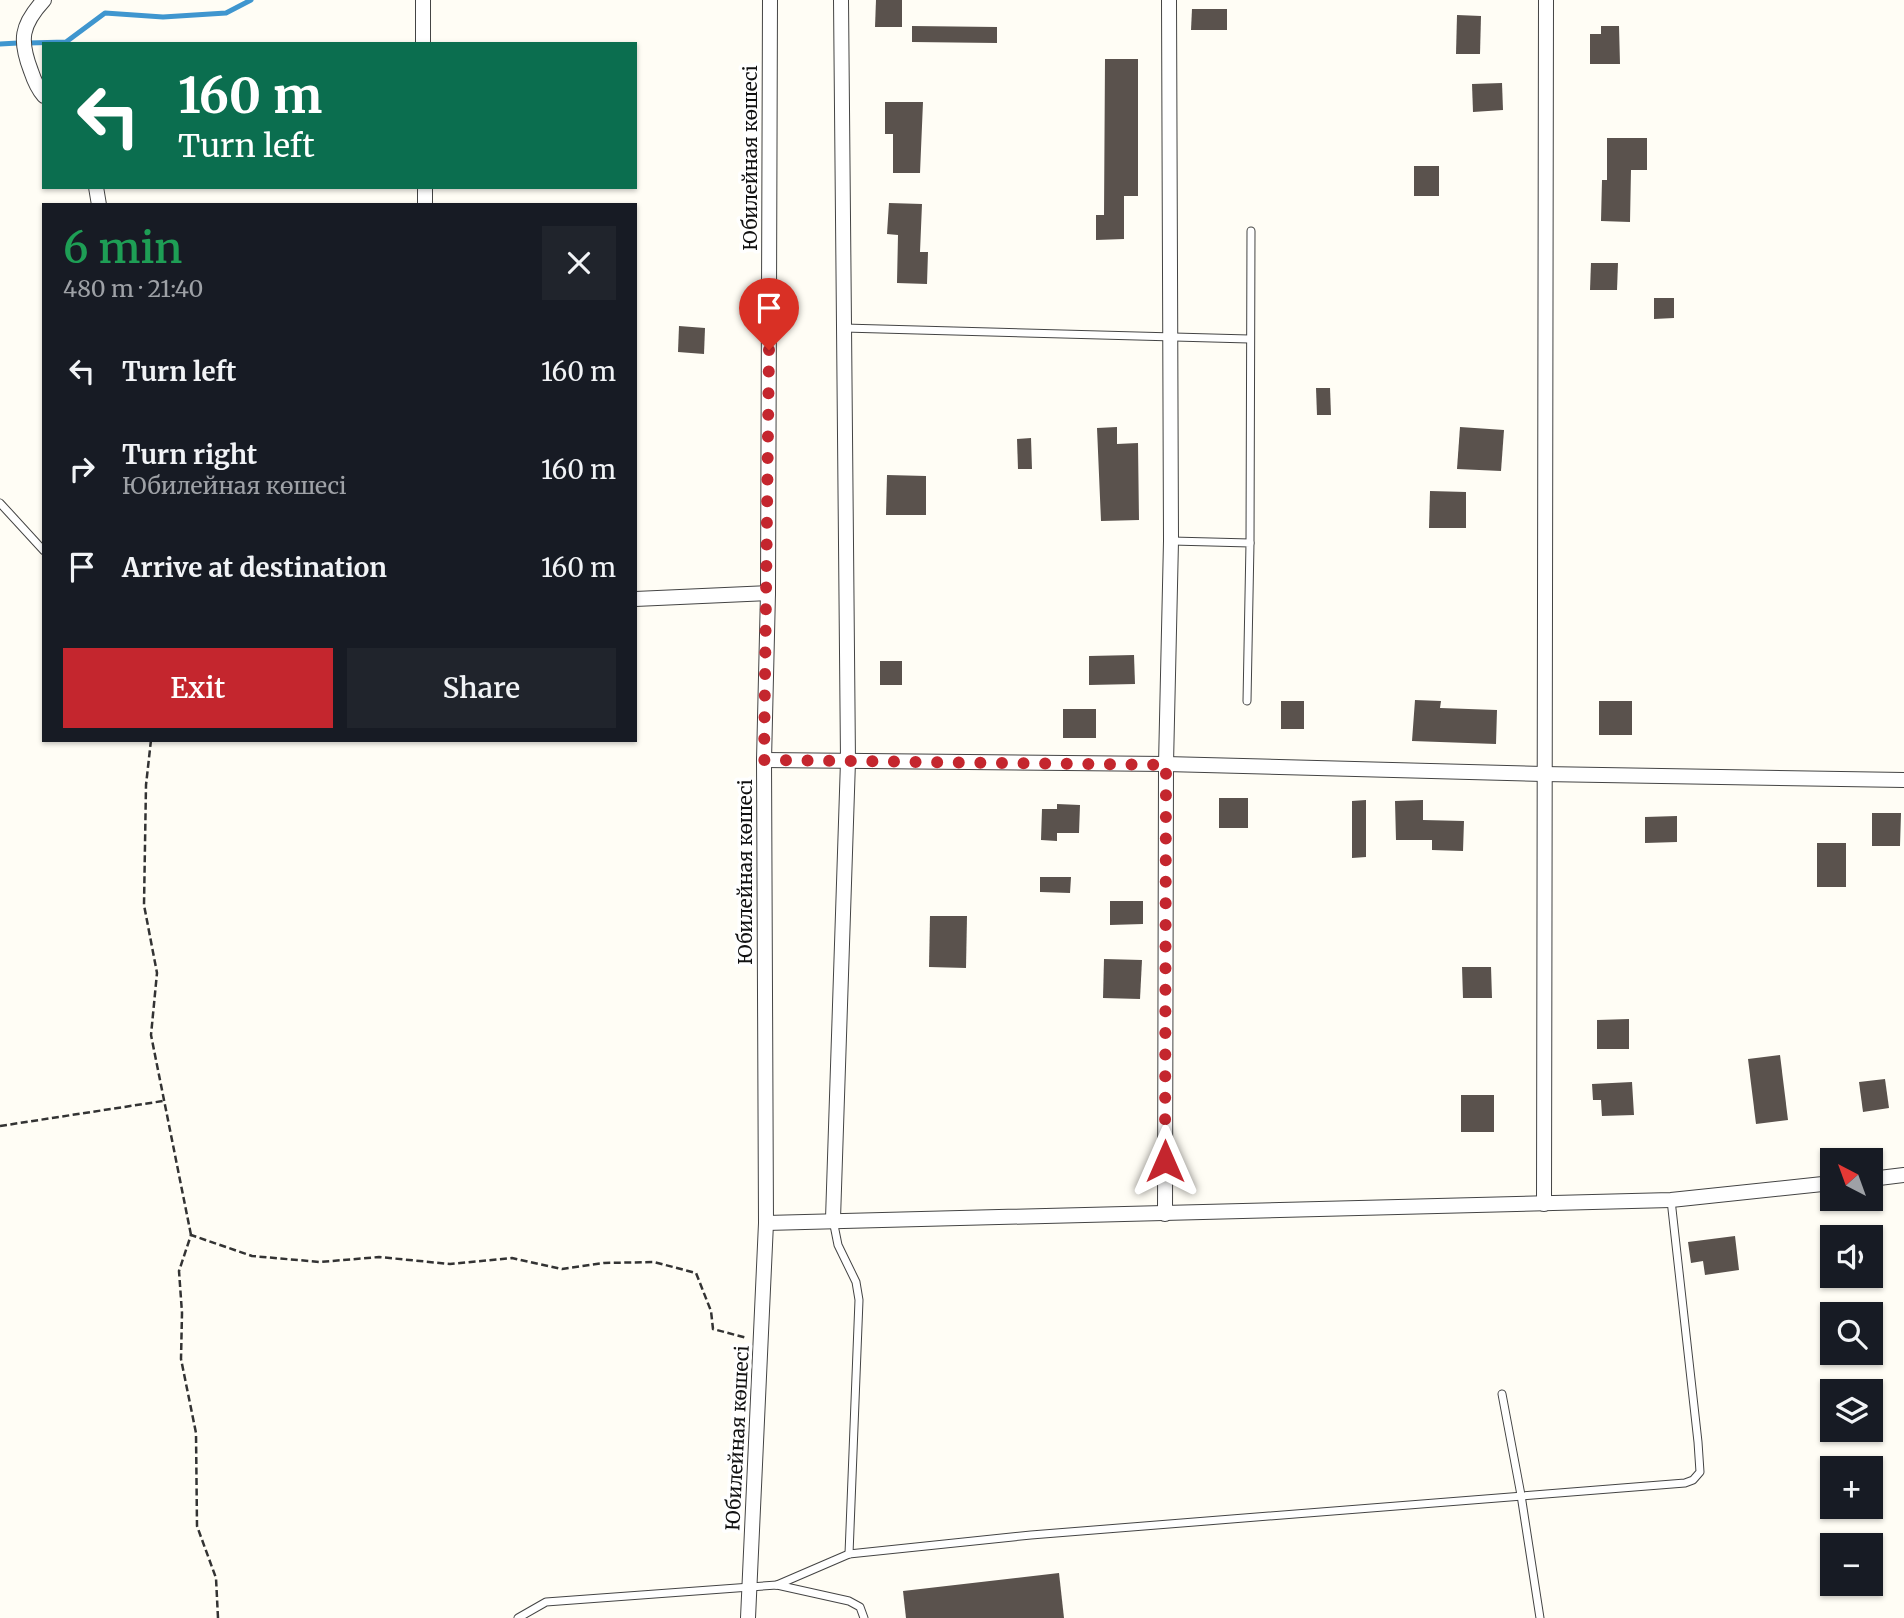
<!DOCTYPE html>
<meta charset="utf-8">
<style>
:root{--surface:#171b24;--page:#20242c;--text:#f1f3f6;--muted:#9ea1a6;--accent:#c4262e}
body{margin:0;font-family:Merriweather,serif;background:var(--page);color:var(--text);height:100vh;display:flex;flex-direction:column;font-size:26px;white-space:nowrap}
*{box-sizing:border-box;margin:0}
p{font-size:23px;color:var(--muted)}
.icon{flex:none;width:38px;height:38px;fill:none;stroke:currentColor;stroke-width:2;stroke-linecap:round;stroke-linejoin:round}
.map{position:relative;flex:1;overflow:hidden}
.panel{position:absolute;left:42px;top:203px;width:595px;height:539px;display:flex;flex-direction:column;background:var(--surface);border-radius:0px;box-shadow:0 2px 5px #0004}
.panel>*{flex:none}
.banner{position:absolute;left:42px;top:42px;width:595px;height:147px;border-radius:0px;box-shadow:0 2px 5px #0004;background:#0b6e4f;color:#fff;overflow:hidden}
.needle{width:46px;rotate:319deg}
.fabs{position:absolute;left:1820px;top:1148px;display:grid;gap:14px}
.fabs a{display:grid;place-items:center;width:63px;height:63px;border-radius:0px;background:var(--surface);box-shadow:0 2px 5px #0004;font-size:35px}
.pin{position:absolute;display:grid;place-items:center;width:60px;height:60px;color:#fff;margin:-72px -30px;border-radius:50% 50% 50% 0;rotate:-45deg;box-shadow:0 0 7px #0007}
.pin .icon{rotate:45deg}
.me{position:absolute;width:77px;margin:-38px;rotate:0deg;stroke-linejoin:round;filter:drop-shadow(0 0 5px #0008)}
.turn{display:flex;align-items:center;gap:24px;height:147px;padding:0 21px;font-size:32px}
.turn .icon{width:91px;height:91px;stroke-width:2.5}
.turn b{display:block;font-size:49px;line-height:60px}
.round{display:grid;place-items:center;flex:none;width:74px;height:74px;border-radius:0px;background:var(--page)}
.overview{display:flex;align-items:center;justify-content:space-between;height:119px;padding:0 21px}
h1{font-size:42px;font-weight:600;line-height:52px;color:#1e9e55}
.action{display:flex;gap:14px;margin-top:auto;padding:14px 21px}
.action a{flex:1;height:80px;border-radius:0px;background:var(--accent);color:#fff;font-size:28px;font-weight:600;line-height:80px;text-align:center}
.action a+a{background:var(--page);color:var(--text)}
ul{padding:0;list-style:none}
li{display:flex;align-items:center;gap:21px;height:98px;padding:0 21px}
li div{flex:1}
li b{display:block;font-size:26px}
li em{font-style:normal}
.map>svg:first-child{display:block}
</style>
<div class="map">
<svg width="1904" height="1618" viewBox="0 0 1904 1618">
<rect width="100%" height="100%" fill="#fffdf5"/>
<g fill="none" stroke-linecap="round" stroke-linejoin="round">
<g stroke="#3f96cf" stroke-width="5">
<path d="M 29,43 L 66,42 L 105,13 L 163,17 L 226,13 L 251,0"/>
<path d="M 0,44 L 18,43"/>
</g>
</g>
<g fill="#5a524d">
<path d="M 876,0 L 902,0 L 902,27 L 875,27 Z"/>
<path d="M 1192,9 L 1227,9 L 1227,30 L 1191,30 Z"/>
<path d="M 1457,15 L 1481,16 L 1480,54 L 1456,54 Z"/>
<path d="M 912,26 L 997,27 L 997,43 L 912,42 Z"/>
<path d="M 1601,26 L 1619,26 L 1620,64 L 1590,64 L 1590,34 L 1601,34 Z"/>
<path d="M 1105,59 L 1138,59 L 1138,196 L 1124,196 L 1124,239 L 1096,240 L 1096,215 L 1104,215 Z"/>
<path d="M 1502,83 L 1503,110 L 1473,112 L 1472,84 Z"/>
<path d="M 885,102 L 923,102 L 920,173 L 893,173 L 893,134 L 885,134 Z"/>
<path d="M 1607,138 L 1647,138 L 1647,170 L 1631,170 L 1630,222 L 1601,221 L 1602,180 L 1607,180 Z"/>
<rect x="1414" y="166" width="25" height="30"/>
<path d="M 889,203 L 922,204 L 920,252 L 928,252 L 927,284 L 897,283 L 898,235 L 887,234 Z"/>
<path d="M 1591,263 L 1618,263 L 1617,290 L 1590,290 Z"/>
<path d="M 1654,298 L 1674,298 L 1674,318 L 1654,319 Z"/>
<path d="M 679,326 L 705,328 L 704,354 L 678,352 Z"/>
<path d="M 1316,388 L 1330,388 L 1331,415 L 1317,415 Z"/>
<path d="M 1117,427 L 1117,444 L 1138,443 L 1139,520 L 1101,521 L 1097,428 Z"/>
<path d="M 1460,427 L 1504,430 L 1501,471 L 1457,469 Z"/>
<path d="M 1031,438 L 1032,469 L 1018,469 L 1017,439 Z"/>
<path d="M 887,475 L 926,476 L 926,515 L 886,515 Z"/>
<path d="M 1430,491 L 1466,492 L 1466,528 L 1429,528 Z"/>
<path d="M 1134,655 L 1135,684 L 1089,685 L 1089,656 Z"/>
<rect x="880" y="661" width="22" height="24"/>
<path d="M 1415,700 L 1441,701 L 1440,708 L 1497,710 L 1496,744 L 1412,741 Z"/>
<rect x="1281" y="701" width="23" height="28"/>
<rect x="1599" y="701" width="33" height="34"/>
<rect x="1063" y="709" width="33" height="29"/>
<rect x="1219" y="798" width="29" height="30"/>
<path d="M 1366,800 L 1366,857 L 1352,858 L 1352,801 Z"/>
<path d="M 1423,800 L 1423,820 L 1464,821 L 1463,851 L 1432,850 L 1432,840 L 1396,840 L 1395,801 Z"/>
<path d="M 1057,804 L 1080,805 L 1079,833 L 1057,833 L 1057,841 L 1041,840 L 1042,809 L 1057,809 Z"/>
<path d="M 1872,813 L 1901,813 L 1900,846 L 1872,846 Z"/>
<path d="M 1677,816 L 1677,842 L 1645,843 L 1645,817 Z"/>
<rect x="1817" y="843" width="29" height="44"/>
<path d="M 1040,877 L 1071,877 L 1070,893 L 1040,892 Z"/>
<path d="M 1110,901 L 1143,901 L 1143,924 L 1110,925 Z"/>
<path d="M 930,916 L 967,916 L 966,968 L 929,967 Z"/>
<path d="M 1104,959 L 1142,960 L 1140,999 L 1103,998 Z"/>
<path d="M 1462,967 L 1491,967 L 1492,998 L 1463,998 Z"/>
<path d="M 1629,1019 L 1629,1049 L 1597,1049 L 1597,1020 Z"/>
<path d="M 1780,1055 L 1788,1120 L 1756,1124 L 1748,1059 Z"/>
<path d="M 1885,1079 L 1889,1108 L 1863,1112 L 1859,1082 Z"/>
<path d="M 1632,1082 L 1634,1115 L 1602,1116 L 1601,1100 L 1593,1100 L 1592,1084 Z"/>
<rect x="1461" y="1095" width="33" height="37"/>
<path d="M 1735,1236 L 1739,1270 L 1705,1275 L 1703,1261 L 1691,1263 L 1688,1242 Z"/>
<path d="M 1059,1573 L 1064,1618 L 906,1618 L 903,1591 Z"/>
</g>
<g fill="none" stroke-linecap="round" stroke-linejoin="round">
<defs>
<g id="lane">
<path d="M 844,328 L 1249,339"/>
<path d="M 0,503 L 44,551"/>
<path d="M 1172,541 L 1250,543 L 1247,701"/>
<path d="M 1250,543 L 1251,231"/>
<path d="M 833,1220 L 838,1245 L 856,1282 L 859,1300 L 849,1554"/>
<path d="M 1502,1394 L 1521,1495 L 1540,1618"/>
<path d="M 777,1585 L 849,1554 L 1031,1535 L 1685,1483 L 1693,1480 L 1700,1472 L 1698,1442 L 1671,1200"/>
<path d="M 518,1618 L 546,1602 L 777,1585 L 849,1601 L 860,1607 L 864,1618"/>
</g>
<g id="street">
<path d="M 44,0 C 21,25 19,40 31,71 C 34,80 37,88 44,96"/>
<path d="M 423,0 L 423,44"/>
<path d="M 96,187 L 99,205"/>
<path d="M 425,187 L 425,205"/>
<path d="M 635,599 L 768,593"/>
<path d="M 764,760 L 1166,764 L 1543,774 L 1904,780"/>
<path d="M 1871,1179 L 1904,1175"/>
<path d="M 1544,1204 L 1546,0"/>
<path d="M 1165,1214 L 1166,764 L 1171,541 L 1169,0"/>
<path d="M 833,1219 L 848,761 L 841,0"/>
<path d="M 766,1223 L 1671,1200 L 1832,1183"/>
<path d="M 748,1618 L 766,1223 L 764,760 L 768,593 L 770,0"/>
</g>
</defs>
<use href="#lane" stroke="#444" stroke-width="9"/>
<use href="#street" stroke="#444" stroke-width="16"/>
<g stroke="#333" stroke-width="2.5" stroke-dasharray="7 3.5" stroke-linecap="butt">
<path d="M 151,740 L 146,785 L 144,905 L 157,973 L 151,1035 L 191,1235"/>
<path d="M 0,1126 L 163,1101"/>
<path d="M 218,1618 L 216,1578 L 197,1526 L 196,1433 L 181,1359 L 182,1313 L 179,1271 L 191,1235 L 252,1256 L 320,1262 L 379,1257 L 450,1264 L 512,1258 L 562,1269 L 604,1263 L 654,1262 L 696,1273 L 711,1311 L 713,1329 L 747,1338"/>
</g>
<use href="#lane" stroke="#fff" stroke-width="7"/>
<use href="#street" stroke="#fff" stroke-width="14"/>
</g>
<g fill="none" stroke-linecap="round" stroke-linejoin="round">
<path stroke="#c4262e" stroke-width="12" stroke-dasharray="0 21.6" d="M 769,350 L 764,760 L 1166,765 L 1165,1161"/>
</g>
<g text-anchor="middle" stroke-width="7" stroke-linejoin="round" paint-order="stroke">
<g font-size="19" fill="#111" stroke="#fff">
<text transform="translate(750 158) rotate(-90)" y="7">Юбилейная көшесі</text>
<text transform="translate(745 872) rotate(-90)" y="7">Юбилейная көшесі</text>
<text transform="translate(737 1438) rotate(-87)" y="7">Юбилейная көшесі</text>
</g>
</g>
</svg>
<div class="fabs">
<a><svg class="needle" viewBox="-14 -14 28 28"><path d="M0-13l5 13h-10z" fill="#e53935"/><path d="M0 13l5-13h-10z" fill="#9ea1a6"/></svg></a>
<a><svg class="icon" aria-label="sound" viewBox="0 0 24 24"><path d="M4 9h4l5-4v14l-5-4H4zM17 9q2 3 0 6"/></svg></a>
<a><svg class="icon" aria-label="search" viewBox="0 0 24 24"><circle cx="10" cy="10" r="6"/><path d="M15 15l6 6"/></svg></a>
<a><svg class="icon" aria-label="layers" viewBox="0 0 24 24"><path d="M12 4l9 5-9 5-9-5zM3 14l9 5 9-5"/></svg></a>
<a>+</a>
<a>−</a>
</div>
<div class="pin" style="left:769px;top:350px;background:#d93025"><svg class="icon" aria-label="arrive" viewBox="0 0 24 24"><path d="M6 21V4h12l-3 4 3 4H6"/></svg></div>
<svg class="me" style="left:1165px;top:1161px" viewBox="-20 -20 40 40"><path d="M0-17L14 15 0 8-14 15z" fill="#c4262e" stroke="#fff" stroke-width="4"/></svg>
<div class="banner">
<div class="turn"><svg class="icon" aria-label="left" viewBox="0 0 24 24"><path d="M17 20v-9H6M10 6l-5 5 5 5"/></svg><div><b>160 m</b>Turn left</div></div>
</div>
<section class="panel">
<div class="overview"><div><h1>6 min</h1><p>480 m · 21:40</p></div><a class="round"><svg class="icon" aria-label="close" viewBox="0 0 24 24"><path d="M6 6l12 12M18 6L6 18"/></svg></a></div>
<ul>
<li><svg class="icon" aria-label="left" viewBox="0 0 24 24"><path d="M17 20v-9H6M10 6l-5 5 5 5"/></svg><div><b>Turn left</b></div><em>160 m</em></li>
<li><svg class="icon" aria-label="right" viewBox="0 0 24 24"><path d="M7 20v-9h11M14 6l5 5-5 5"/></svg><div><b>Turn right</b><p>Юбилейная көшесі</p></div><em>160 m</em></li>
<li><svg class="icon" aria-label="arrive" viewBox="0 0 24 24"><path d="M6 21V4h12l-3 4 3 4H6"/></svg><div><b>Arrive at destination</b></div><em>160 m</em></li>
</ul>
<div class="action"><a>Exit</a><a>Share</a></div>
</section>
</div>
